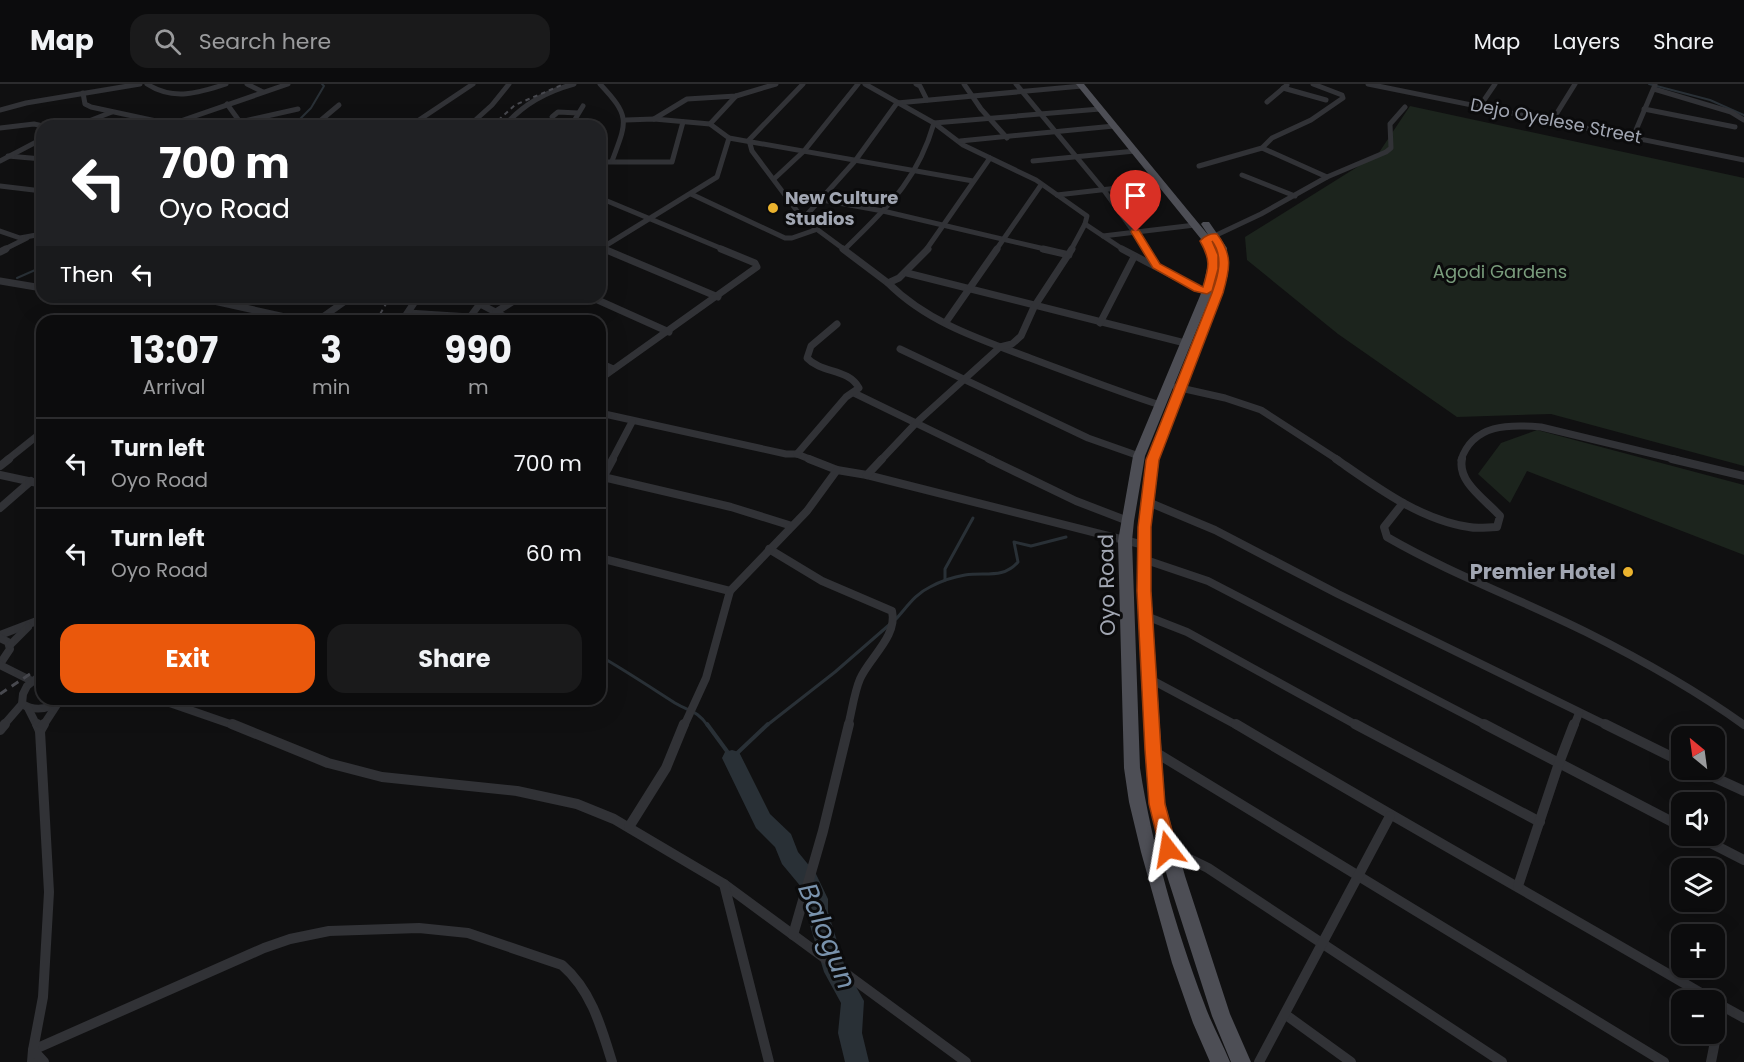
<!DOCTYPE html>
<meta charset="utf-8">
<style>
:root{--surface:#0c0c0d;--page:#1a1a1b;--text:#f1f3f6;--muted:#9a9b9d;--line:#2c2c2e;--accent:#ea580c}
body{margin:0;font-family:Poppins,sans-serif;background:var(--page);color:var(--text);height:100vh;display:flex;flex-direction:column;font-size:22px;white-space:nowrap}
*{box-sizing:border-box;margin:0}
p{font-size:20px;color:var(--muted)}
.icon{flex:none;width:33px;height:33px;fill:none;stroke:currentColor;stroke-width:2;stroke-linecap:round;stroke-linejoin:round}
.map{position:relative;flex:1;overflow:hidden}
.details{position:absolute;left:36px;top:231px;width:570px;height:390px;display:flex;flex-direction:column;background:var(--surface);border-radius:18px;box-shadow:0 6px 24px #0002,0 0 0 2px var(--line)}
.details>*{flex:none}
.guide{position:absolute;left:36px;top:36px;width:570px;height:183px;border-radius:18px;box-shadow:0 6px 24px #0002,0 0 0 2px var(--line);background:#202124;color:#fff;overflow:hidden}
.needle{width:39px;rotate:331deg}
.buttons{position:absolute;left:1671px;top:642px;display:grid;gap:12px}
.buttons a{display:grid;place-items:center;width:54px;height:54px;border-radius:12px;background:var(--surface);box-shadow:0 6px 24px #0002,0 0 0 2px var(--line);font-size:30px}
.pin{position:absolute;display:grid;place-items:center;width:51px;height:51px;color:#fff;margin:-62px -26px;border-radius:50% 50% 50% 0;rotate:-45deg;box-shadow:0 0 6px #0007}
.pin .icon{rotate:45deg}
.me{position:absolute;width:66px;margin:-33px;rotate:346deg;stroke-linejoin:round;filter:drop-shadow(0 0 4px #0008)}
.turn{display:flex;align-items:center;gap:21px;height:126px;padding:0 24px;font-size:27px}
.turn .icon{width:78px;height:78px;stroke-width:2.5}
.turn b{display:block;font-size:42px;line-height:51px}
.then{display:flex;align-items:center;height:57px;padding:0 24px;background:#0003;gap:12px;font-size:22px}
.eta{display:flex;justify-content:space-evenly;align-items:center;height:102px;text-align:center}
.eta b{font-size:36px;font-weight:700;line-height:42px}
.cta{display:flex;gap:12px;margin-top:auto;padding:12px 24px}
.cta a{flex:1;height:69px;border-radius:18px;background:var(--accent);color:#fff;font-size:24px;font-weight:700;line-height:69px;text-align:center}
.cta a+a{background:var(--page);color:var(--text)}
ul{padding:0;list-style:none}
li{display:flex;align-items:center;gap:18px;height:90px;padding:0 24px;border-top:2px solid var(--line)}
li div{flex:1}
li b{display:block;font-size:22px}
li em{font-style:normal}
header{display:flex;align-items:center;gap:36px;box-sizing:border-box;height:84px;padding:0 30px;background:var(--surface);border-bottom:2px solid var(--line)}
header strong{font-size:28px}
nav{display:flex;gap:33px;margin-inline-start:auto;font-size:21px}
.search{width:420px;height:54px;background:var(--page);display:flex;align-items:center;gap:15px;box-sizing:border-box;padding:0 21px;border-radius:18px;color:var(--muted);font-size:22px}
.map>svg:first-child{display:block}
</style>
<header>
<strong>Map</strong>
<div class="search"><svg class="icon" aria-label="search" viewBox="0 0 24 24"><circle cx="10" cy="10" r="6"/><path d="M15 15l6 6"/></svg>Search here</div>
<nav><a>Map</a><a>Layers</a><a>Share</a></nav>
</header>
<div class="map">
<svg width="1744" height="978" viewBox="0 0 1744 978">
<rect width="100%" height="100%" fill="#101011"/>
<g fill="#1c241d">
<path d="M 1410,22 L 1744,94 L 1744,382 L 1551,330 L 1457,333 L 1338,250 L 1247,176 L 1245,153 L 1378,70 Z"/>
<path d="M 1537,346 L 1744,401 L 1744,471 L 1527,387 L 1510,419 L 1478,390 L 1501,359 Z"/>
</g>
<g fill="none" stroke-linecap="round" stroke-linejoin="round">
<g stroke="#293036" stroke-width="2">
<path d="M 1649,0 L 1710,16 L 1744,31"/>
<path d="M 293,42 L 311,24 L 324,2 L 322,0"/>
<path d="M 17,194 L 42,183"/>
</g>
<g stroke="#293036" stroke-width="3">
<path d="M 945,496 L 945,485 L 973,434"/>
<path d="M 896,535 C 907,523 915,510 930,503 C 941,497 953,493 965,491 C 986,488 1003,495 1018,478 L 1014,458 L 1031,462 L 1066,453"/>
<path d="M 600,572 C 626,587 650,603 675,619 C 690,628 697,626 708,642"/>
<path d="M 766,642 L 835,588 L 889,541"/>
</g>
<path stroke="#293036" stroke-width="4" d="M 707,640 L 732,674 L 768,640"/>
<path fill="#293036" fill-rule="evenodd" d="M 732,666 L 739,668 L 770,730 L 791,750 L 798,768 L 816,790 L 828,815 L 828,828 L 845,883 L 864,917 L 862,949 L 869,978 L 845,978 L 838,949 L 841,919 L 824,888 L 806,828 L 806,815 L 802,804 L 782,780 L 775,763 L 756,744 L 722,674 L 725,668 Z"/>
<g stroke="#313236" stroke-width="5">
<path d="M 147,0 C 173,17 199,9 226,0"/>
<path d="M 247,0 L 263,8"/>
<path d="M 600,0 C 631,33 627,37 612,77"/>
<path d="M 803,0 L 749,56 L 752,67 L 803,135 L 845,166"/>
<path d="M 865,0 L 934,39 L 963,61 L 1036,96 L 1087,132 L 1085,140 L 1124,166"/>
<path d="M 916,0 L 920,2 L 927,16"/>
<path d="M 964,0 L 981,25 L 1007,54"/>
<path d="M 1016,0 L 1103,105 L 1147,166"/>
<path d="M 1368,0 L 1744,76"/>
<path d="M 1283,4 L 1326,16"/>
<path d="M 1654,5 L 1731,28 L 1744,36"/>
<path d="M 83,9 L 85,20 L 91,23 L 170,40"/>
<path d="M 1267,18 L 1287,1"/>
<path d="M 227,20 L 240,38 L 298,25"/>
<path d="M 1480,22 L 1495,0"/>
<path d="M 1644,25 L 1735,43"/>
<path d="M 0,26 L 26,19 L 140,0"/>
<path d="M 552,33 L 558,28 L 578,29"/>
<path d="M 654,35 L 687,15 L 736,12 L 776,0"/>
<path d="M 626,36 L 654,35 L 710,40 L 729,54 L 973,97"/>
<path d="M 1552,37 L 1575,0"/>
<path d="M 710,40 L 736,12"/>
<path d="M 76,42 L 112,28"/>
<path d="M 166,42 L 288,0"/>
<path d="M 314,42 L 339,21"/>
<path d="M 410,42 L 473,0"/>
<path d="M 455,42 L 471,40 L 492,21 L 509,0"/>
<path d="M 504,42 C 524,20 545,8 574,0"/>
<path d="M 571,42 L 583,22"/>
<path d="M 0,44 L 34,40 L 43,42"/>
<path d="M 1633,53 L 1655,1"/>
<path d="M 960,57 L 1114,42"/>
<path d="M 1262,64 L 1327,93"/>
<path d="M 8,72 L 42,75"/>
<path d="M 0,77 L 42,55"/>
<path d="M 1033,77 L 1135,67"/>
<path d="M 600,78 L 672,78 L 683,38"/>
<path d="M 1199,82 L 1262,64 L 1272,54 L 1311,36 L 1343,14 L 1342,11 L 1313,0"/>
<path d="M 1242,91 L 1295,112"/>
<path d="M 775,94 L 804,67 L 858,0"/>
<path d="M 0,102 L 42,107"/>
<path d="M 691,110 L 785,154 L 792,154 L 815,146"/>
<path d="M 1057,111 L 1161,99"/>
<path d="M 600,114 L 725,166"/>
<path d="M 822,116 L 883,127 L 1049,166"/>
<path d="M 803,135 L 855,77 L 897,19 L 1082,2"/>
<path d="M 0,147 L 20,154 L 42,150"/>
<path d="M 1103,152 L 1195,141"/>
<path d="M 1208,155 L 1261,130 L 1327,93 L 1386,68 L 1391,64 L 1390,40 L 1405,23"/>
<path d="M 600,163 L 608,166"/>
<path d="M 600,165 L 717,93 L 729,54"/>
<path d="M 3,166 L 27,154"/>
<path d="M 844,166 C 886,124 917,98 934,39 L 1100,25"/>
<path d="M 926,166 L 990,74"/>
<path d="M 996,166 L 1041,101"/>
<path d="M 1071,166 L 1085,140"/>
</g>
<g stroke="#313236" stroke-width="7">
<path d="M 604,165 L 718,213"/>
<path d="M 843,165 L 888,199 L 899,194 L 928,165"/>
<path d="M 1043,165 L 1069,171"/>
<path d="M 1122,165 L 1198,205 L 1207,207"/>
<path d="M 1146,165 L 1157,181"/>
<path d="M 0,168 L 6,165"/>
<path d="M 907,189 L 1185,259"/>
<path d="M 0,197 L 42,204"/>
<path d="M 888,199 C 927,238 979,255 1030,274 C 1073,290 1116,307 1160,321"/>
<path d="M 196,213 L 303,237"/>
<path d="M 591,213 L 669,248"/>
<path d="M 480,220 L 513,237"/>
<path d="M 496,228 L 520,213"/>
<path d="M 408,229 L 470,233 L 485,213"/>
<path d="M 317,237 L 351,213"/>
<path d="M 402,237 L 418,213"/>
<path d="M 946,238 L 997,165"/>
<path d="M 1100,239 L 1134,173"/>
<path d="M 900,265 L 1088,354 L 1139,372"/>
<path d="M 600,279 L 613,285"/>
<path d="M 600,295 L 757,183 L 755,179 L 721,165"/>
<path d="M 1176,303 L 1225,314 L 1261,326 L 1338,376"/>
<path d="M 854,309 L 992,376"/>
<path d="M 600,329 L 786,370 L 797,370 L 812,376"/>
<path d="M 797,370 L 846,313 L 859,304 C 848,284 822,290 807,274 L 811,262 L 837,240"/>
<path d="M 7,376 L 42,348"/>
<path d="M 612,376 L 632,338"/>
<path d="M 881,376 L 917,338 L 1000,263 L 1012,260 L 1021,252 L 1034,223 L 1072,165"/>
<path d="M 1461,376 C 1473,340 1509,340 1541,343 L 1678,376"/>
</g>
<g stroke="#313236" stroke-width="8">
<path d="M 809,375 L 837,386 L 867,391 L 1144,461"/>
<path d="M 989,375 L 1076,417 L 1128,437"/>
<path d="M 1336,375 C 1375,402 1420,436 1469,443 C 1478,445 1488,443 1497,443 L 1500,432 C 1486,416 1457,398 1462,375"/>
<path d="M 1672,375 L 1744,392"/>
<path d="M 0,382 L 9,375"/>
<path d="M 0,391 L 42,400"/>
<path d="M 867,391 L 882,375"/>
<path d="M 603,393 L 731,423 L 792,442"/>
<path d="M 600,399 L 613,375"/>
<path d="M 1148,418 L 1215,446 L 1338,510 L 1608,642"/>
<path d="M 1403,419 L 1384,443 L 1387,453 C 1451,490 1520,515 1586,548 C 1638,574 1697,607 1744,641"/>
<path d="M 0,424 L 31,397"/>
<path d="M 769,465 L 822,497 L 892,527 C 898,552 869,574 860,595 C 854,609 852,627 848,642"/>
<path d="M 600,474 L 730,507"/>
<path d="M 1143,475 L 1208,497 L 1487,642"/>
<path d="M 1146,532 L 1187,548 L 1358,642"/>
<path d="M 0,551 L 42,535"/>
<path d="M 0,554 L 8,558 L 10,565 L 0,580"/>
<path d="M 10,561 L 28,543"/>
<path d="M 0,581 L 32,597"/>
<path d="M 1150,595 L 1238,642"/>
<path d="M 158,615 L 236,642"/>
<path d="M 22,620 C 37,629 51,624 64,615"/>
<path d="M 28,624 L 37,642"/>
<path d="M 3,642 L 22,620 L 23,610 L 27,602 L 42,590"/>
<path d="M 43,642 L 58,619"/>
<path d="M 684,642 L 706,594 L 730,507 L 807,427 L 837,386"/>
<path d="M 1574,642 L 1579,629"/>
</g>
<g stroke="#313236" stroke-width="10">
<path d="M 37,640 L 40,647"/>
<path d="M 232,640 L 328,679 L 382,693 L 517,707 L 577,720 L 614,735 L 724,800 L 966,978"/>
<path d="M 1236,640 C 1394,734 1554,823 1713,916"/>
<path d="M 1355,640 L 1540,738"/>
<path d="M 1484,640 L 1682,743"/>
<path d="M 1605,640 L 1682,678"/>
<path d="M 0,646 L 5,640"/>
<path d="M 1155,668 L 1664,978"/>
<path d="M 1698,686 L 1744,707"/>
<path d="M 629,743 L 666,684 L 684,640"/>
<path d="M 1697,752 L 1744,776"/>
<path d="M 1169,765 L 1208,784 L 1502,978"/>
<path d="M 724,800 L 769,978"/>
<path d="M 1518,802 L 1559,679 L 1574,640"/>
<path d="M 793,851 L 823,747 L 849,640"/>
<path d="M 1717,919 L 1744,934"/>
<path d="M 1286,931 L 1351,978"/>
<path d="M 32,978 L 33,966 L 264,864 L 290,855 L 329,847 L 419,844 L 468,849 L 562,881 C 591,906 601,942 612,978"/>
<path d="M 44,978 L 33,966 L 43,913 L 49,808 L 40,647 L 44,640"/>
<path d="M 1259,978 L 1390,732"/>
<path d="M 1711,978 L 1722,922"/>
</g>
<path fill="#4d4e55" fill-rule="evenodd" d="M 1076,0 L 1084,0 L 1209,152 L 1201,140 L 1203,138 L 1209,138 L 1227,164 L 1228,191 L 1159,376 L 1151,443 L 1151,507 L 1165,719 L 1185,792 L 1230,930 L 1251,978 L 1231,978 L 1212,932 L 1167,792 L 1149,719 L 1137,507 L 1139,443 L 1147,376 L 1210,213 L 1145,372 L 1134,437 L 1132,457 L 1140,684 C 1152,762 1176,845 1204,919 C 1211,939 1222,958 1230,978 L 1210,978 L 1193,939 L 1172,879 L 1141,768 L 1129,718 L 1124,684 L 1118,457 L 1133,372 L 1202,207 L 1209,176 L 1201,155 ZM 1211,154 L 1217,164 L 1217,172 ZM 1218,181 L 1218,191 L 1212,206 Z"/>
<g stroke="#48494f" stroke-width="2" stroke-dasharray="4.5 4" stroke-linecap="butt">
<path d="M 492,42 L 515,21 L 564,0"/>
<path d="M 376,237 L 390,213"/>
</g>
<path stroke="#48494f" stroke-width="3" stroke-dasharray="8 6" stroke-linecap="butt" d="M 0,610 L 42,582"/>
</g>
<path fill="#ea580c" stroke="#983908" stroke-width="1.5" d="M 1132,146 L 1139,146 L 1160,180 L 1201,202 L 1203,203 C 1209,183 1211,176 1200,157 C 1204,152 1211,149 1217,150 C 1233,171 1230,184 1223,209 L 1159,376 L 1151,443 L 1151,507 L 1161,666 L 1165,720 L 1177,765 L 1174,771 L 1168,773 L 1162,771 L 1160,765 L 1149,720 L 1145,666 L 1137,507 L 1138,443 L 1146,376 L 1212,209 C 1218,192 1224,173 1212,157 L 1218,171 L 1218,185 L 1212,207 L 1207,210 L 1194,207 L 1153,184 L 1131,148 Z"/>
<g fill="#ebb32e" stroke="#0b0b0c" stroke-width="2">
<circle cx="773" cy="124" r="6"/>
<circle cx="1628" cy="488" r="6"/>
</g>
<g text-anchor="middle" stroke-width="6" stroke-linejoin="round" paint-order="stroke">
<g font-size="18" fill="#a1a6b2" stroke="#0b0b0c">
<text transform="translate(1556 37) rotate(11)" y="6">Dejo Oyelese Street</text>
</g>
<g font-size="18" font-weight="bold" fill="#a1a6b2" stroke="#0b0b0c" text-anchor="start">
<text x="785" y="120">New Culture<tspan x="785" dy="21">Studios</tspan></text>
</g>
<g font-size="18" fill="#799c7c" stroke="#0b0b0c">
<text x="1500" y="194">Agodi Gardens</text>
</g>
<g font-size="21" font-weight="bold" fill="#a1a6b2" stroke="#0b0b0c" text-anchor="end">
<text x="1616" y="495">Premier Hotel</text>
</g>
<g font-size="21" fill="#a1a6b2" stroke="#0b0b0c">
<text transform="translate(1107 501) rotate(-91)" y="7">Oyo Road</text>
</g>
<g font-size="27" font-style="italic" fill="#7992ac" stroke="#0b0b0c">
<text transform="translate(827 852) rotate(68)" y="9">Balogun</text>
</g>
</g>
</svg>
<div class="buttons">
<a><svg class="needle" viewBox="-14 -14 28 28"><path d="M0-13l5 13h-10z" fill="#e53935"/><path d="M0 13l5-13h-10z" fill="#9a9b9d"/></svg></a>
<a><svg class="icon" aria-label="sound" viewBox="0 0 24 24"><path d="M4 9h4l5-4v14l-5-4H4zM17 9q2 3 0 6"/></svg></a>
<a><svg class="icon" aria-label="layers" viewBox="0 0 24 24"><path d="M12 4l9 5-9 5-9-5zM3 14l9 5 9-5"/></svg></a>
<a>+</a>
<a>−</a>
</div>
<div class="pin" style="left:1136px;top:148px;background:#d93025"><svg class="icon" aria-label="arrive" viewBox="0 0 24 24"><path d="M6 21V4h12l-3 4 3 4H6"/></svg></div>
<svg class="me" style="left:1168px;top:765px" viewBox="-20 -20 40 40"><path d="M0-17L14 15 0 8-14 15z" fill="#ea580c" stroke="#fff" stroke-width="4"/></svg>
<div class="guide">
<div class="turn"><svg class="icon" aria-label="left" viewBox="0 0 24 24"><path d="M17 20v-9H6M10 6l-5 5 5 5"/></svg><div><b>700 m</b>Oyo Road</div></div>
<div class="then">Then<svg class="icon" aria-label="left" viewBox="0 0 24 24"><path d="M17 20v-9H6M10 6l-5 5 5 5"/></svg></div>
</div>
<section class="details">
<div class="eta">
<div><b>13:07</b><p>Arrival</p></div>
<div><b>3</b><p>min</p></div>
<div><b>990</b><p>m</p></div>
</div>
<ul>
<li><svg class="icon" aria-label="left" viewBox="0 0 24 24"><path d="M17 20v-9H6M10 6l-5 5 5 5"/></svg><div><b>Turn left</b><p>Oyo Road</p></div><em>700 m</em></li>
<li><svg class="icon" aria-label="left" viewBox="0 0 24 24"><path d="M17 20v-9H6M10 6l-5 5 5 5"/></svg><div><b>Turn left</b><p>Oyo Road</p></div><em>60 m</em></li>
</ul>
<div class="cta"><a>Exit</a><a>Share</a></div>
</section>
</div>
